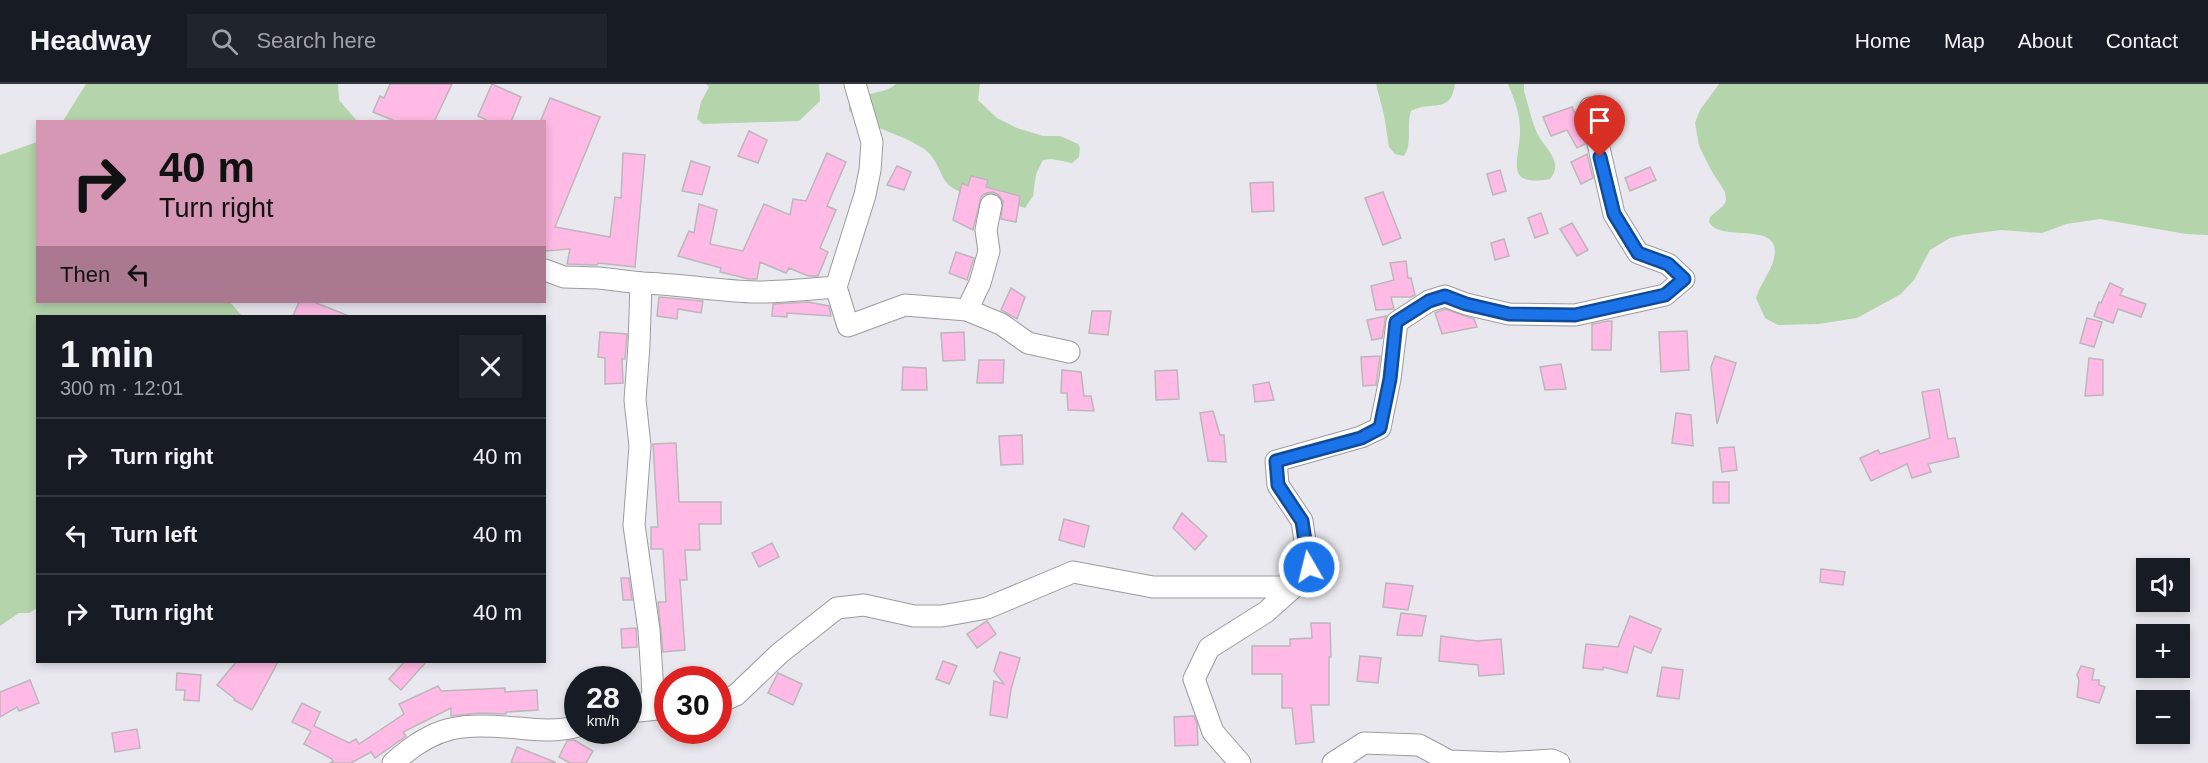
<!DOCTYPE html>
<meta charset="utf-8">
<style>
:root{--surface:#171b24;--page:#20242c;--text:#f1f3f6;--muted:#9ea1a6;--line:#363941}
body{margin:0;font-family:Helvetica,sans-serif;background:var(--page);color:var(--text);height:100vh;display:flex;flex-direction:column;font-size:22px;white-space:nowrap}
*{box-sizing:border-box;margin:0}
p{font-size:20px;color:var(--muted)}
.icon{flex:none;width:33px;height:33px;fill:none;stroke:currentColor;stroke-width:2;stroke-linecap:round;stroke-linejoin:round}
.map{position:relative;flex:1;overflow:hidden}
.details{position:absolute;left:36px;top:231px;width:510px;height:348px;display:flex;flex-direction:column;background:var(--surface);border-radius:0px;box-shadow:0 3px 9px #0003}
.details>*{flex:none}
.top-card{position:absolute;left:36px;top:36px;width:510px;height:183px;border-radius:0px;box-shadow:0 3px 9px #0003;background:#d597b3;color:#111;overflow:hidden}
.fabs{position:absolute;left:2136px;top:474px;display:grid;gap:12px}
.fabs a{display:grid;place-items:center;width:54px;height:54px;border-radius:0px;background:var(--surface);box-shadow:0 3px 9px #0003;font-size:30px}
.speed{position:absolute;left:564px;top:582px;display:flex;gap:12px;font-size:30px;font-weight:700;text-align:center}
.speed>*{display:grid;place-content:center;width:78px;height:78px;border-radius:50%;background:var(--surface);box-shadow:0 3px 9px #0003;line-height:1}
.speed small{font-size:15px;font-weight:400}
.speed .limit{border:9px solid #d22;background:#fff;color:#111}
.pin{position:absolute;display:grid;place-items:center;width:51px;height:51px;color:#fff;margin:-62px -26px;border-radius:50% 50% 50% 0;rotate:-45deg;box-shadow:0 0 6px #0007}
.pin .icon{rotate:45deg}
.me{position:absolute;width:66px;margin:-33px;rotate:352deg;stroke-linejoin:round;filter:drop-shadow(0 0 4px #0008)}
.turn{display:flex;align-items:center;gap:21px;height:126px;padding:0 24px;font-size:27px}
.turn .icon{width:78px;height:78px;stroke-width:2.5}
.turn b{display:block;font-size:42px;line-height:51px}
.then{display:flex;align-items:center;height:57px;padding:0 24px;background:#0003;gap:12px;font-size:22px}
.round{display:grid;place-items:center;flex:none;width:63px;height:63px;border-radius:0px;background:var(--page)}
.head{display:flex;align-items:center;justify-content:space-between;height:102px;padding:0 24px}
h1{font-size:36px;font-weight:600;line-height:45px}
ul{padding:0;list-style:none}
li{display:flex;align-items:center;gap:18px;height:78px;padding:0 24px;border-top:2px solid var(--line)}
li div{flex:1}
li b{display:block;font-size:22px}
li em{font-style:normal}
header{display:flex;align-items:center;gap:36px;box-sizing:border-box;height:84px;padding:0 30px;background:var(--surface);border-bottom:2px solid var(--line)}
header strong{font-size:28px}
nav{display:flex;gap:33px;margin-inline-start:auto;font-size:21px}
.search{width:420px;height:54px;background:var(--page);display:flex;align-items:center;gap:15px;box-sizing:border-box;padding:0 21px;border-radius:0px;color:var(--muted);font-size:22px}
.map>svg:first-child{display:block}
</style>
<header>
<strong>Headway</strong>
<div class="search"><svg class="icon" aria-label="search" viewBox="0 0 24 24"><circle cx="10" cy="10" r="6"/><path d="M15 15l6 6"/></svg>Search here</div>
<nav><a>Home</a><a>Map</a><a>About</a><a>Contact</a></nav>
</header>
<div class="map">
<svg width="2208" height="679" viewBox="0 0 2208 679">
<rect width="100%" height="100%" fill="#e9e8ee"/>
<g fill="#b4d4ac">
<path d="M 86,0 L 338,0 L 339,16 L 357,37 L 63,37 Z"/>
<path d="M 706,0 L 819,0 L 820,17 L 799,37 L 703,40 L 697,35 L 701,18 L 709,3 Z"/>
<path d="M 896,0 L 980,0 L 978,16 L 997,34 L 1017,44 L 1043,52 L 1060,52 L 1078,60 L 1080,64 L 1079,73 L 1072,79 L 1052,75 L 1043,76 L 1036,90 L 1033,112 L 1025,124 C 1015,121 1005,116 995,113 C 979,108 965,114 950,102 C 940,95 939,75 924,65 C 900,49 872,45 849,27 L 849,17 C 864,8 883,11 896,0 Z"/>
<path d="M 1376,0 L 1455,0 C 1451,31 1431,16 1411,27 C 1406,42 1413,59 1404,72 L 1395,70 L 1389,63 L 1384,31 Z"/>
<path d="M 1508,0 L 1524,0 L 1524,7 C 1528,20 1531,35 1537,49 C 1544,64 1565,78 1550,95 C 1501,104 1521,73 1520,45 C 1520,29 1514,15 1508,0 Z"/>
<path d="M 1719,0 L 2208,0 L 2208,151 L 2186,150 L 2100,135 L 2066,140 L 2042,149 L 2001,146 L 1963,151 L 1950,154 L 1930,166 L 1914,196 L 1901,210 L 1857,234 L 1818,240 L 1778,241 L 1765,234 L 1756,214 C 1760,200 1771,188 1774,174 C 1783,135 1721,160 1709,138 L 1710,133 L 1723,122 L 1726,117 L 1725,108 L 1711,86 L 1699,62 L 1695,39 L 1700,26 Z"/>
<path d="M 37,58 L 38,218 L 230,218 L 242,232 L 38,232 L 37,524 L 29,529 L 19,529 L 0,542 L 0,71 Z"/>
</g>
<g fill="#ffbae5" stroke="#bcb7ba" stroke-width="1.5">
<path d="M 390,0 L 452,0 L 434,38 L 395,37 L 373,28 L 380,12 L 384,14 Z"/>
<path d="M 492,0 L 521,13 L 511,38 L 490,38 L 478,32 Z"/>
<path d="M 550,14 L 600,33 L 555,143 L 610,153 L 615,113 L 621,114 L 623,69 L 645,71 L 635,183 L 598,179 L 597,181 L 567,180 L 570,165 L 544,167 L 544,37 L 541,36 Z"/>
<path d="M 1572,23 L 1580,39 L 1585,60 L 1577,64 L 1567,46 L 1551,52 L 1543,33 Z"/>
<path d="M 749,47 L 767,56 L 758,79 L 738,72 Z"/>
<path d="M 827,69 L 846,78 L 827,122 L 836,126 L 820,164 L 828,168 L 818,192 L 808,192 L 789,184 L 786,189 L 760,178 L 757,195 L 749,195 L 720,188 L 721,184 L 678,172 L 689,147 L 694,149 L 699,120 L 717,126 L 710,160 L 743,167 L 764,120 L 790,131 L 793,115 L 806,117 Z"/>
<path d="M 1587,70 L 1593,94 L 1581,100 L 1571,78 Z"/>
<path d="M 691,77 L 710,83 L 702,111 L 682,107 Z"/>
<path d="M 897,82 L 911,88 L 904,106 L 887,101 Z"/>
<path d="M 1650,83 L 1656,96 L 1630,107 L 1625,94 Z"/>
<path d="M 1500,86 L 1506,107 L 1493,111 L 1487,90 Z"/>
<path d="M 971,92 L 988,96 L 986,103 L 1020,112 L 1016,138 L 1001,135 L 1003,117 L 999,111 L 993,108 L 986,109 L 981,113 L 973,146 L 953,136 L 962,99 L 968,102 Z"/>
<path d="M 1273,98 L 1274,127 L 1252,128 L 1250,99 Z"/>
<path d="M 1383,108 L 1401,154 L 1383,161 L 1365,114 Z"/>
<path d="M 1541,129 L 1548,149 L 1535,154 L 1528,134 Z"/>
<path d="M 1572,139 L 1588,166 L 1577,172 L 1560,145 Z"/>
<path d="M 1504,155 L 1509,172 L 1495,176 L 1491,159 Z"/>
<path d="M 956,168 L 974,174 L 967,196 L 949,189 Z"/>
<path d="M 1406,177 L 1408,194 L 1411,194 L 1415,211 L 1411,213 L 1391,213 L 1394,225 L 1376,226 L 1371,202 L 1394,196 L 1390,179 Z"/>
<path d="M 2110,199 L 2123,205 L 2120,211 L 2146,220 L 2141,233 L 2118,225 L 2113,239 L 2094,232 L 2099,218 L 2101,219 Z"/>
<path d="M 1011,204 L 1025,213 L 1017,235 L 1001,226 Z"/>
<path d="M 659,213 L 703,217 L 701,229 L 678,225 L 677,235 L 657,232 Z"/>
<path d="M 299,218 L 314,218 L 349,232 L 293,232 Z"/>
<path d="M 808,218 L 829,222 L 831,232 L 787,229 L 787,233 L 772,232 L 773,220 Z"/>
<path d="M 1445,225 L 1474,235 L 1477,243 L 1442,250 L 1435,229 Z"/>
<path d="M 1092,227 L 1111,227 L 1108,251 L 1089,249 Z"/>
<path d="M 1386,232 L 1382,254 L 1372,256 L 1367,236 Z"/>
<path d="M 2087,234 L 2102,238 L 2094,263 L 2080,259 Z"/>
<path d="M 1608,237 L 1612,237 L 1611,266 L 1592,266 L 1592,240 Z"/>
<path d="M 1687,247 L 1689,286 L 1661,288 L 1659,248 Z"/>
<path d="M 600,248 L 627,250 L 625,275 L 622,275 L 623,299 L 605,300 L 605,274 L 598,273 Z"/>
<path d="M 964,248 L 965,276 L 943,277 L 941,249 Z"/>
<path d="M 1380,272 L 1376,301 L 1363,302 L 1361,273 Z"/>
<path d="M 1715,272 L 1736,279 L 1717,340 L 1711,283 Z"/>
<path d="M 2089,274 L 2103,276 L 2103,311 L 2085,312 Z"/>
<path d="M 979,276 L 1004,276 L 1003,299 L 977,299 Z"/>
<path d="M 1561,280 L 1566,305 L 1545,306 L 1540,283 Z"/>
<path d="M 903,283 L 926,284 L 927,306 L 902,306 Z"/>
<path d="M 1062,286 L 1081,288 L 1084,312 L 1091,312 L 1094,327 L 1068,326 L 1067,309 L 1061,309 Z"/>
<path d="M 1177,286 L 1179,315 L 1156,316 L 1155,287 Z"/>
<path d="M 1269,298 L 1274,316 L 1255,318 L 1253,301 Z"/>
<path d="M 1939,305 L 1948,355 L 1955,354 L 1959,373 L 1928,380 L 1931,388 L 1912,394 L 1907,380 L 1871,397 L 1860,374 L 1878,366 L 1880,370 L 1930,354 L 1922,308 Z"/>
<path d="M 1213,327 L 1220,351 L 1224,351 L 1226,378 L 1208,377 L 1200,329 Z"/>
<path d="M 1676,329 L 1691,331 L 1693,362 L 1672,359 Z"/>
<path d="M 1022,351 L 1023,380 L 1001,381 L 999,352 Z"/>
<path d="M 676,359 L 679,418 L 721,418 L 721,440 L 699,440 L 700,466 L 685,466 L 687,496 L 680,496 L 685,566 L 663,568 L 658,518 L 666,518 L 663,465 L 651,465 L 651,443 L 658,443 L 653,360 Z"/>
<path d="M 1734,363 L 1737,386 L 1722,388 L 1719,364 Z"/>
<rect x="1713" y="398" width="16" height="21"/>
<path d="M 1182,429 L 1207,452 L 1195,466 L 1173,444 Z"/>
<path d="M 1064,435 L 1089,442 L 1084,463 L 1059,456 Z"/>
<path d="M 772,459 L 779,473 L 759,483 L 752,469 Z"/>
<path d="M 1821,485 L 1845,488 L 1843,501 L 1820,498 Z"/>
<path d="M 621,494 L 629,494 L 632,516 L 623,516 Z"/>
<path d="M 1386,499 L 1413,502 L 1408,526 L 1383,523 Z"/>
<path d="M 1401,529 L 1426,532 L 1422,552 L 1397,551 Z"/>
<path d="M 1630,532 L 1661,545 L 1651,569 L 1634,562 L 1627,589 L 1603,583 L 1603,586 L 1583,584 L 1586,560 L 1618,563 Z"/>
<path d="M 987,537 L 996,550 L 977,564 L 967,550 Z"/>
<path d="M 1311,539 L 1330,539 L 1331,573 L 1329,573 L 1329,621 L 1311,621 L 1314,658 L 1296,660 L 1292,624 L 1282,624 L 1282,590 L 1252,590 L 1252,562 L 1290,562 L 1290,555 L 1312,554 Z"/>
<path d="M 636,544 L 637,563 L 622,564 L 621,545 Z"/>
<path d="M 1441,552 L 1477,557 L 1501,555 L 1504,590 L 1479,592 L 1478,581 L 1439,577 Z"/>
<path d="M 1000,568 L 1020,574 L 1011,605 L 1007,634 L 990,631 L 994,597 L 1004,600 L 994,587 Z"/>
<path d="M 1360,572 L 1381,574 L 1378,599 L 1357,597 Z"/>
<path d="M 943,577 L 957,582 L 949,600 L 936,595 Z"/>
<path d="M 236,578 L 278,578 L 252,626 L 234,616 L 235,615 L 217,601 Z"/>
<path d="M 404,578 L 426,578 L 401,606 L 389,595 Z"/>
<path d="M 2081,582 L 2094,585 L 2092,596 L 2099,596 L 2099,601 L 2105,603 L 2099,619 L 2077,613 L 2079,596 L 2077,591 Z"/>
<path d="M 1662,583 L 1683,586 L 1679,615 L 1657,612 Z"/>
<path d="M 177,589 L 201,591 L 199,617 L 184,616 L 185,606 L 176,606 Z"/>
<path d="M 778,589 L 802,600 L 793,621 L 768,609 Z"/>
<path d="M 30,596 L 39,619 L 19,627 L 17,623 L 0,633 L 0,608 Z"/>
<path d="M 438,602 L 441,607 L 505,604 L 505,608 L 537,606 L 538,626 L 506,628 L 506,630 L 480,629 L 451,632 L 451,624 L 403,648 L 406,652 L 375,674 L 371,668 L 351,679 L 330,679 L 333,677 L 332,675 L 304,660 L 311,647 L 292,638 L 302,619 L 320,628 L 314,642 L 349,659 L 356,655 L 359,660 L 404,630 L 399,620 Z"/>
<path d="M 1194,632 L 1197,640 L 1198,661 L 1175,662 L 1174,633 Z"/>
<path d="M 137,645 L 140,664 L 115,668 L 112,649 Z"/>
<path d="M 574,656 L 593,667 L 586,679 L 570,679 L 559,673 L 567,657 Z"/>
<path d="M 517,663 L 555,678 L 555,679 L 511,679 Z"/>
</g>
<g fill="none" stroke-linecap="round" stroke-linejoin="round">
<defs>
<g id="minor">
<path d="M 545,186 L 564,193 L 599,194 L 641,199 L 639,261 L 635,316 L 640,362 L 634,441 L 649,546 L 652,592 L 653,610 L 645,625"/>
<path d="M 641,199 C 680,200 717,207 757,208 C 783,208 809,205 836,203 L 865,111 L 870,86 L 872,58 L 855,0"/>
<path d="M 836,203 L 848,242 L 905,221 L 967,226 L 1001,240 L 1028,259 L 1069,268"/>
<path d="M 967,226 L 980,199 L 989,167 L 986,146 L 991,121"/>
<path d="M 1294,503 L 1309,483 L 1302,437 L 1278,401 L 1276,377 L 1361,353 L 1380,344 L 1390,295 L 1397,238 L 1429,217 L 1445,212 L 1466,220 L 1509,230 L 1575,231 L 1665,211 L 1684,195 L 1668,180 L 1638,169 L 1614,130 L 1590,24"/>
<path d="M 718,619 L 736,611 L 780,569 L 837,524 L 864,521 L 914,532 L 942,532 L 987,524 L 1073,488 L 1153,503 L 1294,503 L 1266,528 L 1209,564 L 1194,595 L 1213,648 L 1240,679"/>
<path d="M 628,628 L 668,624"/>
<path d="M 393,679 C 436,640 462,639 518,644 C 538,646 558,648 578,642"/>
<path d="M 1333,679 L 1364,659 L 1419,661 L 1449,677 L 1502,679 L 1552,676 L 1559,679"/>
</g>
</defs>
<use href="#minor" stroke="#9c9ba0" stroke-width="23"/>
<use href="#minor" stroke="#fff" stroke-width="21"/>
</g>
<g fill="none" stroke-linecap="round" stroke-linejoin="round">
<defs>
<path id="route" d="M 1309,483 L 1302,437 L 1278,401 L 1276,377 L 1361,354 L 1380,344 L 1390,295 L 1396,238 L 1429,217 L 1445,212 L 1466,220 L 1509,230 L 1575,231 L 1665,211 L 1684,195 L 1668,180 L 1638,169 L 1614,130 L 1600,73"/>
</defs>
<use href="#route" stroke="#114b97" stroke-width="15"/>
<use href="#route" stroke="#1a73e8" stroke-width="10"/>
</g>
</svg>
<div class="fabs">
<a><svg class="icon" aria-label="sound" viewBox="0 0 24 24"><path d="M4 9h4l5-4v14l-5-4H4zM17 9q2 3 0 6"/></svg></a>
<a>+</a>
<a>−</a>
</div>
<div class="speed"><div>28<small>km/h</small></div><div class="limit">30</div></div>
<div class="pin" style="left:1600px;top:73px;background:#d93025"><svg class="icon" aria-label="arrive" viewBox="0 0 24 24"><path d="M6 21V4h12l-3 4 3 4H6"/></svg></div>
<svg class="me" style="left:1309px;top:483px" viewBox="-20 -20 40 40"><circle r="17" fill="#1a73e8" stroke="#fff" stroke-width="3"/><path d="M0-11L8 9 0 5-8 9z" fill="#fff"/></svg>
<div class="top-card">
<div class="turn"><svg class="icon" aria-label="right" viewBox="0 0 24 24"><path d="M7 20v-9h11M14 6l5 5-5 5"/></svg><div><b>40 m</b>Turn right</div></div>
<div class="then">Then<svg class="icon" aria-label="left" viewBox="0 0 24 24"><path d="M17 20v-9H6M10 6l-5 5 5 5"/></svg></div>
</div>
<section class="details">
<div class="head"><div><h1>1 min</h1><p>300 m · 12:01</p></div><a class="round"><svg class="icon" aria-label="close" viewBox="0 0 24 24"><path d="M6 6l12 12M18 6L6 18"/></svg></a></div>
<ul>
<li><svg class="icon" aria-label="right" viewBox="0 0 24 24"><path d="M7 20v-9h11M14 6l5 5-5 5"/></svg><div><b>Turn right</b></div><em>40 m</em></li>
<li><svg class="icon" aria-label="left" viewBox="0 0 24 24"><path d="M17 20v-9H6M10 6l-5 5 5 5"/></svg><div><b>Turn left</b></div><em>40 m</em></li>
<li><svg class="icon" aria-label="right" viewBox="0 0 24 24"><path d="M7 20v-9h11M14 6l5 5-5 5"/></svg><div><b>Turn right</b></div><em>40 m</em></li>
</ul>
</section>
</div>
